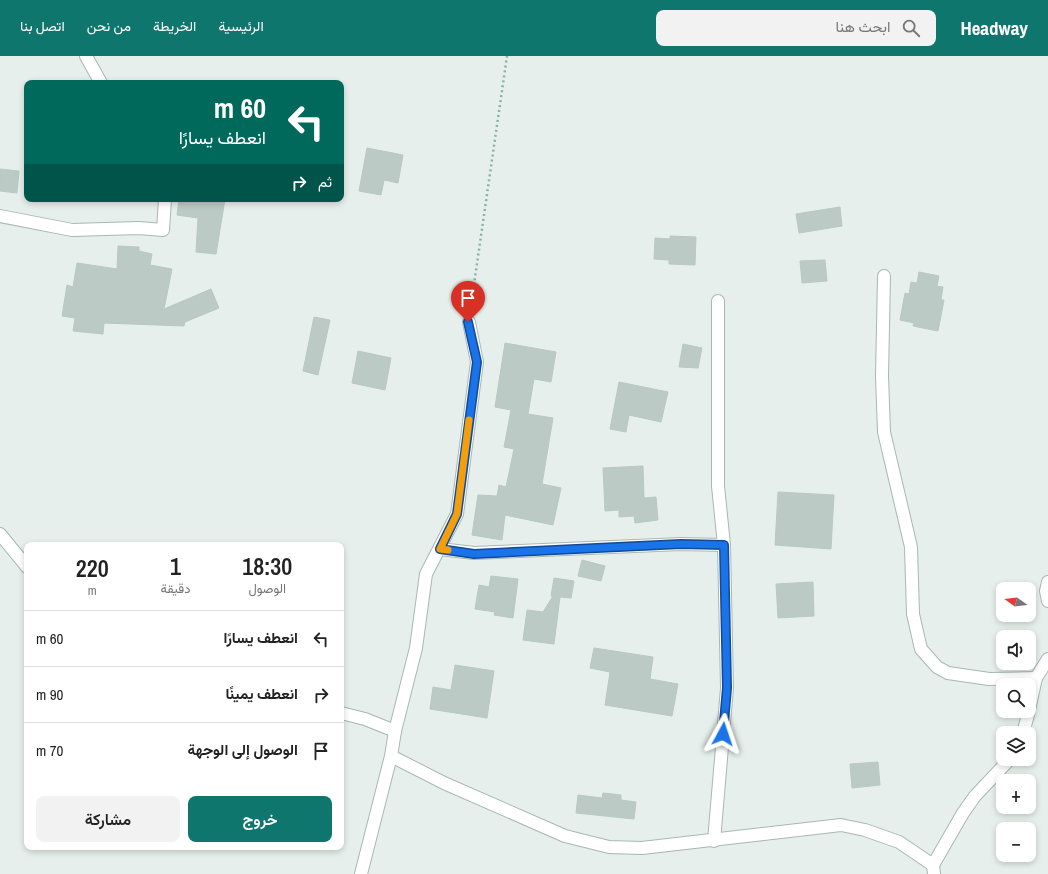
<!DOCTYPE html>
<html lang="ar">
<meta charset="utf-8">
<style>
:root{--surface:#fff;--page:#f2f2f2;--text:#222;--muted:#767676;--line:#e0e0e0;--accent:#0f766e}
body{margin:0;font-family:"Archivo Narrow",Vazirmatn,sans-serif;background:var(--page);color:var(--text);direction:rtl;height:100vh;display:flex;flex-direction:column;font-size:15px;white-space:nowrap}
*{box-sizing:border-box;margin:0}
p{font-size:13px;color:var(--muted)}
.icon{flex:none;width:22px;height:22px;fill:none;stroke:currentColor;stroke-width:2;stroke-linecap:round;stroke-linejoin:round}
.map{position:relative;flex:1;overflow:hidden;direction:ltr}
.panel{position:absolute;left:24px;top:486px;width:320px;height:308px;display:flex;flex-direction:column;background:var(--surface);border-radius:8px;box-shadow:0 2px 6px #0003;direction:rtl}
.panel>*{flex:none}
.guide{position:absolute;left:24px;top:24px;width:320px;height:122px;border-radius:8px;box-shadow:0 2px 6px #0003;direction:rtl;background:#00695c;color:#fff;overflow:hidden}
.needle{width:26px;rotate:284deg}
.buttons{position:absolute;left:996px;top:526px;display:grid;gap:8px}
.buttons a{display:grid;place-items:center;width:40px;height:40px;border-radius:8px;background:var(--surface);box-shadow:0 2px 6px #0003;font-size:20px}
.pin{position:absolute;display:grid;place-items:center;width:34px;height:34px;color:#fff;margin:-41px -17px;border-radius:50% 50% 50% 0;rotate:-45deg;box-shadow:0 0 4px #0007}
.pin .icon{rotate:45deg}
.me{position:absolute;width:44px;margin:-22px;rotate:5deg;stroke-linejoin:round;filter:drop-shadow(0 0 3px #0008)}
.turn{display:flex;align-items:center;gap:14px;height:84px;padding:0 12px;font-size:18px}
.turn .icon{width:52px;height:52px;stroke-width:2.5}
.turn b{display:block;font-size:28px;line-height:34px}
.then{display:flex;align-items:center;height:38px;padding:0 12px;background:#0003;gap:8px;font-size:15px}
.eta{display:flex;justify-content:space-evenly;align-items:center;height:68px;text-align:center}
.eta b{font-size:24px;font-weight:600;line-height:28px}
.cta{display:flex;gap:8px;margin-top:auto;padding:8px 12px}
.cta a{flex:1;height:46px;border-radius:8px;background:var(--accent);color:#fff;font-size:16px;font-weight:600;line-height:46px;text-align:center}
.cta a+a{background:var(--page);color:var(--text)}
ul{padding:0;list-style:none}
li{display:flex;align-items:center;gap:12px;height:56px;padding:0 12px;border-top:1px solid var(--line)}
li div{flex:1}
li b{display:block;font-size:15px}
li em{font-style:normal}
header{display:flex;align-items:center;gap:24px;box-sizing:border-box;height:56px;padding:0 20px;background:var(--accent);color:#fff}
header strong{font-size:19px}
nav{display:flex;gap:22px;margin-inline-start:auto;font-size:14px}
.search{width:280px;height:36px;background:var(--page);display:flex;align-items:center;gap:10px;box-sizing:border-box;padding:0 14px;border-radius:8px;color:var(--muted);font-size:15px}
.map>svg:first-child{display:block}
</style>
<header>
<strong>Headway</strong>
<div class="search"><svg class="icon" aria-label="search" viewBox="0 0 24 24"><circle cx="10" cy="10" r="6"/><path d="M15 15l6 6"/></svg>ابحث هنا</div>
<nav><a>الرئيسية</a><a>الخريطة</a><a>من نحن</a><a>اتصل بنا</a></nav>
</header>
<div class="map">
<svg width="1048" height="818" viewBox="0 0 1048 818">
<rect width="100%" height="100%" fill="#e6efeb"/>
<g fill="#bbcac4" stroke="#b8c9c2">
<path d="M 367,92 L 403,99 L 398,127 L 384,124 L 381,139 L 359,135 Z"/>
<path d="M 0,113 L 19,115 L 17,137 L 0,135 Z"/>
<path d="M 179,143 L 225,143 L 216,198 L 196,196 L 198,162 L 177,159 Z"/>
<path d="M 840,151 L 842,170 L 799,177 L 796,158 Z"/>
<path d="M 670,180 L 696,181 L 695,209 L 669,208 L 669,204 L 654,203 L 655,182 L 670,183 Z"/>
<path d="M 118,190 L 139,191 L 139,195 L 152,198 L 150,209 L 172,213 L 164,253 L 211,233 L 219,252 L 185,266 L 184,270 L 104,267 L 103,278 L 73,275 L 75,262 L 62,260 L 67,229 L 73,231 L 77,207 L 117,213 Z"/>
<path d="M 825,204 L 827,225 L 802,227 L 800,205 Z"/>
<path d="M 919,216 L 939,220 L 937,230 L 943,231 L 941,244 L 944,244 L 938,275 L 913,270 L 914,267 L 900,264 L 905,237 L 909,238 L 911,226 L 917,227 Z"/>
<path d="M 314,261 L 330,264 L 318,319 L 303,315 Z"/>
<path d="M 505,287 L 556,296 L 551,326 L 534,323 L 528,358 L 553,362 L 542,428 L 561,432 L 553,469 L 505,459 L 502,484 L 472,479 L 478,439 L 497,440 L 499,429 L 506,431 L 514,393 L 504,391 L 511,354 L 495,351 Z"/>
<path d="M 683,288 L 702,292 L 698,312 L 679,311 Z"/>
<path d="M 358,295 L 391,302 L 385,334 L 352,327 Z"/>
<path d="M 619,326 L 668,336 L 661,366 L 629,359 L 626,376 L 610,373 Z"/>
<path d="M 643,410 L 644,442 L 656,441 L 658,464 L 635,467 L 634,460 L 619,461 L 619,454 L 605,455 L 603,412 Z"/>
<path d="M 778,436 L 834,439 L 831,493 L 775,489 Z"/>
<path d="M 582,504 L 605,510 L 601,525 L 578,520 Z"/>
<path d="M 491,520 L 518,523 L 513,562 L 494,559 L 495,556 L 475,553 L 479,529 L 489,531 Z"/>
<path d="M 554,522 L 574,525 L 571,542 L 560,541 L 554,588 L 523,584 L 527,554 L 543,556 L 553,540 L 551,540 Z"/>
<path d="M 813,526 L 814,560 L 778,562 L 776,528 Z"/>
<path d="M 594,592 L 653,601 L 650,623 L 678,628 L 672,660 L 605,649 L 610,616 L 590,612 Z"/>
<path d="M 455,609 L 494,615 L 487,662 L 430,653 L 433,631 L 451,634 Z"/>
<path d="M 878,706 L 880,729 L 852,732 L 850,708 Z"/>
<path d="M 603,737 L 621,739 L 621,744 L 636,746 L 634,763 L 576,757 L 578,739 L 602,742 Z"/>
</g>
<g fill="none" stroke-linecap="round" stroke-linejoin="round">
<defs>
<g id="minor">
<path d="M 86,0 L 101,27"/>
<path d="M 0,160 L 72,174 L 139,172 L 163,174 L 165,143"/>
<path d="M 884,220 L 882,320 L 884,376 L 911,491 L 913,558 L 921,593 L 937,611 L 948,617 L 989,623 L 1036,622"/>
<path d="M 469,266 L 477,306 L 457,458 L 426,518 L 416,592 L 395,675 L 391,700 L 444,727 L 565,780 L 609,791 L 642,792 L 841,769 L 865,774 L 899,786 L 933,809"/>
<path d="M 0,478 L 27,511"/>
<path d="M 440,493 L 474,497 L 681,488 L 724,489"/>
<path d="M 1048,526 L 1046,535 L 1048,545"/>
<path d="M 1029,654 L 1036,622 L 1048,603"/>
<path d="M 341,657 L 365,663 L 395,675"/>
<path d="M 1023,677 L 1029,655"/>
<path d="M 714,785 L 727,632 L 724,489 L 718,430 L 718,245"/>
<path d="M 361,818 L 391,700"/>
<path d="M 934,818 L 933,809 L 963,757 L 975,740 L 1010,703"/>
</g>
</defs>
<use href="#minor" stroke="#a8b8b2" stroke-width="14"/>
<path stroke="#86b3a5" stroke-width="2.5" stroke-dasharray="2 3" stroke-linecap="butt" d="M 471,249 L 507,0"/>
<use href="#minor" stroke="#fff" stroke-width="12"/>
</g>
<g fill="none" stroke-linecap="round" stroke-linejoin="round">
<defs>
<path id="route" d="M 468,266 L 477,306 L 457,458 L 440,493 L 474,498 L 681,488 L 724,489 L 727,632 L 723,678"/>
</defs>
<use href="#route" stroke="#114b97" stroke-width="10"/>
<use href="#route" stroke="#1a73e8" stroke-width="7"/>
<path stroke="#f59e0b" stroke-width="7" d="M 448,494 L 440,493 L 457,458 L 469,364"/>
</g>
</svg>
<div class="buttons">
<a><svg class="needle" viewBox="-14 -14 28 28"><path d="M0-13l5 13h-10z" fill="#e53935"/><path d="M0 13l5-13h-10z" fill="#767676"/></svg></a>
<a><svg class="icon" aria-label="sound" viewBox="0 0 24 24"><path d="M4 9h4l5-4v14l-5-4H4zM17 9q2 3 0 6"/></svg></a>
<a><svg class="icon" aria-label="search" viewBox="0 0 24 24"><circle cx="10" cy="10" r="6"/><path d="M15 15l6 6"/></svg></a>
<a><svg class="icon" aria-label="layers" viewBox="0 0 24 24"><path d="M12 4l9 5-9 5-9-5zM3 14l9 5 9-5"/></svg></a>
<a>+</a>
<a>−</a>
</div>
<div class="pin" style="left:468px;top:266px;background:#d93025"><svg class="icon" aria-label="arrive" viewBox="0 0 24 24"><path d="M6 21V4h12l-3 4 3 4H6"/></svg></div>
<svg class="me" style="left:723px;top:678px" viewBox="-20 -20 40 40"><path d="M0-17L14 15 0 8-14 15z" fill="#1a73e8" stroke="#fff" stroke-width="4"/></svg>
<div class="guide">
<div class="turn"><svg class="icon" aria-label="left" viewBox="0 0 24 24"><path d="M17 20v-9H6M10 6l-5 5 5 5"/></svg><div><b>60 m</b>انعطف يسارًا</div></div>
<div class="then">ثم<svg class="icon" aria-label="right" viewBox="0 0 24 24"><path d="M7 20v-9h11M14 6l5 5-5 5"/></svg></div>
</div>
<section class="panel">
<div class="eta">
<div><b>18:30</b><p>الوصول</p></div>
<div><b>1</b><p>دقيقة</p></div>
<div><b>220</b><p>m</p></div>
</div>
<ul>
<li><svg class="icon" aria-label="left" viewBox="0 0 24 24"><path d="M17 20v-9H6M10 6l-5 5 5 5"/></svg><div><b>انعطف يسارًا</b></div><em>60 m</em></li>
<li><svg class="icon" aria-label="right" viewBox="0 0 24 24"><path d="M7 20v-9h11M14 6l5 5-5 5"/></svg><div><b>انعطف يمينًا</b></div><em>90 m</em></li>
<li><svg class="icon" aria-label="arrive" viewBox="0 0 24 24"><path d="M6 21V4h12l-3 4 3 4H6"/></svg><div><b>الوصول إلى الوجهة</b></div><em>70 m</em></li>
</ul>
<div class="cta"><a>خروج</a><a>مشاركة</a></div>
</section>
</div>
